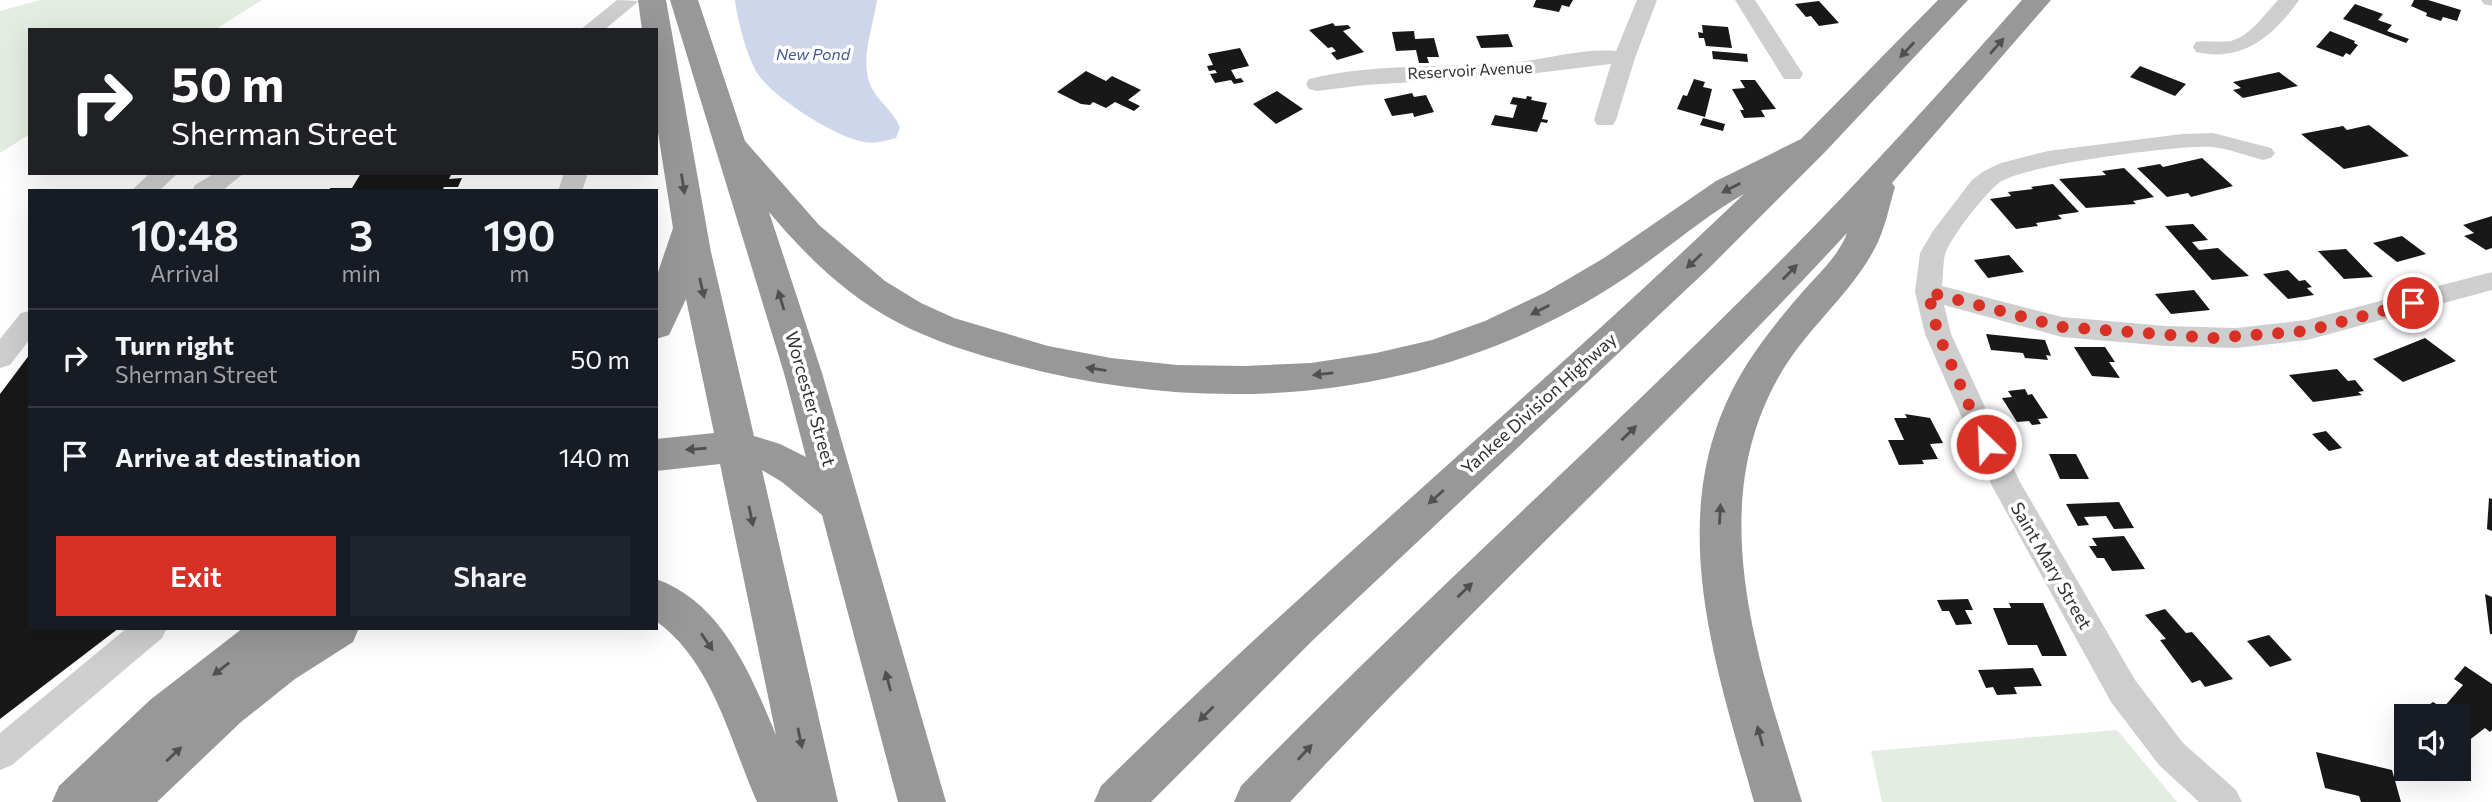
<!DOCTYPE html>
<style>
:root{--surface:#171b24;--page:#20242c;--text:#f1f3f6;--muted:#9ea1a6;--line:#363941;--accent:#d93025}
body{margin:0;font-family:Commissioner,sans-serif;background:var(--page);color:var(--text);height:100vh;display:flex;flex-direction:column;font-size:26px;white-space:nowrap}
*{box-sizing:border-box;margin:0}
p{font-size:23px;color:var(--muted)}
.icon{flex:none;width:38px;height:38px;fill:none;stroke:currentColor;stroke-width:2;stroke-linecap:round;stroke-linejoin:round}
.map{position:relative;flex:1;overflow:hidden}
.side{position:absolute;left:28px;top:189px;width:630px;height:441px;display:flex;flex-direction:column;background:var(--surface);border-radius:0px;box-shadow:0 7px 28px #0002}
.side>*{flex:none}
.banner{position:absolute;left:28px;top:28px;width:630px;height:147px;border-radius:0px;box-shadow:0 7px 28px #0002;background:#202124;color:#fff;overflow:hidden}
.tools{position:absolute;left:2394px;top:704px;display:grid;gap:14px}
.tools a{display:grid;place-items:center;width:77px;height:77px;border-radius:0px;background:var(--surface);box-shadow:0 7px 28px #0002;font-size:35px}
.pin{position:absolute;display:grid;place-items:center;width:60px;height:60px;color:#fff;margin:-30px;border:4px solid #fff;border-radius:50%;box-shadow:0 2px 7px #0007}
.me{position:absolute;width:77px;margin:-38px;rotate:336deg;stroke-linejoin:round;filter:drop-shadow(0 0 5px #0008)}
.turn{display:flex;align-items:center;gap:24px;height:147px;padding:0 28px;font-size:32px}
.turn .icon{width:91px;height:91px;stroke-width:2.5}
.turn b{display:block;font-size:49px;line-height:60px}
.eta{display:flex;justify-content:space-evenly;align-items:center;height:119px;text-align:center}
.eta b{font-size:42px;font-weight:600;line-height:49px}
.primary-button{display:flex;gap:14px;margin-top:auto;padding:14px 28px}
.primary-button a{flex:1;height:80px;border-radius:0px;background:var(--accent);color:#fff;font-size:28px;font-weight:600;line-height:80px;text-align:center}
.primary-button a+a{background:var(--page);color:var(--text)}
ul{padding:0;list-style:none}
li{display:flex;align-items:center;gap:21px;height:98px;padding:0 28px;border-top:2px solid var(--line)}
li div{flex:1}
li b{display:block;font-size:26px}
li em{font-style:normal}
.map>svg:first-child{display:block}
</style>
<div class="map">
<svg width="2492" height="802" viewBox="0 0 2492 802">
<rect width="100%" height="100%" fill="#fff"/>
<g fill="#e3ede1">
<path d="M 40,0 L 262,0 L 215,30 L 30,30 L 30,134 L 0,153 L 0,11 Z"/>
<path d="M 2117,730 L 2177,802 L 1882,802 L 1871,751 Z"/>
</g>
<path fill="#ced6ec" d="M 735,0 L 877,0 C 873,29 857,65 874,92 C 883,106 895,113 900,128 L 896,138 C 885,141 875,144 864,142 C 837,138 776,99 760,77 C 748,62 737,19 735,0 Z"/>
<g fill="#181818">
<path d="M 1536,0 L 1573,0 L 1569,7 L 1562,5 L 1559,12 L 1533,7 Z"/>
<path d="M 2414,0 L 2428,0 L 2461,10 L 2457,21 L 2443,17 L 2441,21 L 2426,16 L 2427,13 L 2411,6 Z"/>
<path d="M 1819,1 L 1839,23 L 1819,26 L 1811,16 L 1806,17 L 1795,4 Z"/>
<path d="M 2355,4 L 2383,14 L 2378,20 L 2392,25 L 2387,31 L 2409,39 L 2406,43 L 2343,19 Z"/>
<path d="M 1333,23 L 1335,26 L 1348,25 L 1351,28 L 1343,31 L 1364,52 L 1337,60 L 1331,53 L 1336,51 L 1332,47 L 1328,48 L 1309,30 Z"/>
<path d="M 1702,25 L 1728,27 L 1732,48 L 1706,46 L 1704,38 L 1699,38 L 1698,32 L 1703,33 Z"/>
<path d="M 1414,31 L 1415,39 L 1434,38 L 1439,57 L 1427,57 L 1429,63 L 1419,63 L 1416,50 L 1396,51 L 1392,32 Z"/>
<path d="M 2330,31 L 2355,41 L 2354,43 L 2358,45 L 2350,55 L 2346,53 L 2343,57 L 2316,47 Z"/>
<path d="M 1508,34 L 1513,47 L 1481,48 L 1476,36 Z"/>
<path d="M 1240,48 L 1249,66 L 1231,70 L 1236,79 L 1241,78 L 1244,82 L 1234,84 L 1231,80 L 1215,83 L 1210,74 L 1217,73 L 1215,70 L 1209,71 L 1207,66 L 1213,65 L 1208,54 Z"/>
<path d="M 1712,51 L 1747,54 L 1748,62 L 1713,59 Z"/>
<path d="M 2140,66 L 2186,84 L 2175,96 L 2130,77 Z"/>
<path d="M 1086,71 L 1106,81 L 1112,76 L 1141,90 L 1128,100 L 1140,106 L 1134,111 L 1115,102 L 1106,108 L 1093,102 L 1090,105 L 1081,104 L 1057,92 Z"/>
<path d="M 2279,72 L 2298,86 L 2243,98 L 2233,90 L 2241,88 L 2233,82 Z"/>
<path d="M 1694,79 L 1705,82 L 1703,87 L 1712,89 L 1705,117 L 1677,109 L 1683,95 L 1687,96 Z"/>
<path d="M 1740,80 L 1755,80 L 1776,109 L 1761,110 L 1765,117 L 1744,118 L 1740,110 L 1744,110 L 1732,89 L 1745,88 Z"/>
<path d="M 1277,91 L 1303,109 L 1276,124 L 1253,104 Z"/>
<path d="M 1412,93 L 1414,97 L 1426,95 L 1434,112 L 1414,117 L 1413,113 L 1392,116 L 1384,99 Z"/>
<path d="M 1527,96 L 1532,97 L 1531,100 L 1547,103 L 1542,119 L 1548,120 L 1547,123 L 1541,122 L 1537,132 L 1491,125 L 1495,115 L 1513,118 L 1517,105 L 1510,104 L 1513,97 L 1526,99 Z"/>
<path d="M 1703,118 L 1725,124 L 1723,131 L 1700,125 Z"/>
<path d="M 2369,125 L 2409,156 L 2344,169 L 2301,134 L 2343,126 L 2347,130 Z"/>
<path d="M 2202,158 L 2233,186 L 2191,197 L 2188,193 L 2167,197 L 2137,168 L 2160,164 L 2163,167 Z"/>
<path d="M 2124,168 L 2154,197 L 2133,201 L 2136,204 L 2086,208 L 2059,179 L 2106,175 L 2102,171 Z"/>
<path d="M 361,173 L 452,173 L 449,179 L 462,178 L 458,187 L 444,187 L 442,191 L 330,191 L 330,188 L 352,188 Z"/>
<path d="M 2053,184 L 2079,212 L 2058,215 L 2062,219 L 2036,223 L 2038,226 L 2016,229 L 1990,199 L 2011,196 L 2008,192 L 2033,189 L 2031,187 Z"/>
<path d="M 2492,216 L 2492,248 L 2486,250 L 2464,236 L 2474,233 L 2463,225 Z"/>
<path d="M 2193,224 L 2208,240 L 2192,242 L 2199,250 L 2218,248 L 2249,276 L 2212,280 L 2165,226 Z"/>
<path d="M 2402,236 L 2426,254 L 2397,262 L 2373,243 Z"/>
<path d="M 2346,249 L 2373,277 L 2344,279 L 2318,251 Z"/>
<path d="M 2009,255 L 2024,272 L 1988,278 L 1974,260 Z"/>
<path d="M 2288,270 L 2299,281 L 2305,280 L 2312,287 L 2307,288 L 2314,295 L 2288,299 L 2263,274 Z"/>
<path d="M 2194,290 L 2210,310 L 2171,314 L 2155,294 Z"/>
<path d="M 1986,334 L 2045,340 L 2051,356 L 2046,355 L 2048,360 L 2025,358 L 2023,353 L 1991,350 Z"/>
<path d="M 2425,338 L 2456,361 L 2403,382 L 2373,359 Z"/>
<path d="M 2074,347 L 2105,347 L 2115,362 L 2109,362 L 2120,378 L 2092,376 Z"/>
<path d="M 30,354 L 30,628 L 119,628 L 0,719 L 0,394 Z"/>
<path d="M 2337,369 L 2348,381 L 2355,380 L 2364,391 L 2358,392 L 2362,395 L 2313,402 L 2289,375 Z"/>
<path d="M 2025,389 L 2028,395 L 2032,394 L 2048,418 L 2038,419 L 2041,424 L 2032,425 L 2029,421 L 2017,422 L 2002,398 L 2012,397 L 2008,391 Z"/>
<path d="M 1905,414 L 1930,418 L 1943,443 L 1930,444 L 1938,459 L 1922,460 L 1924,464 L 1899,465 L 1888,440 L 1904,440 L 1894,418 L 1907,418 Z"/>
<path d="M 2326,431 L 2342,448 L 2329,451 L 2312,434 Z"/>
<path d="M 2049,454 L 2076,454 L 2089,479 L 2060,479 Z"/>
<path d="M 2489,498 L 2492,499 L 2492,531 L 2487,529 Z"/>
<path d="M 2119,502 L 2134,528 L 2114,529 L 2106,516 L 2084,517 L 2089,525 L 2078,526 L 2066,504 Z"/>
<path d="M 2124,536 L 2145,569 L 2112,571 L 2104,558 L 2097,558 L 2089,546 L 2097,546 L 2092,538 Z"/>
<path d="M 2485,594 L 2492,597 L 2492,634 L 2490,634 Z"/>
<path d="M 1968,599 L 1973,610 L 1965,610 L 1972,624 L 1956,625 L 1949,611 L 1942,611 L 1937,600 Z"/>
<path d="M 2009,603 L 2043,603 L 2067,656 L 2042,656 L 2037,645 L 2008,645 L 1993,608 L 2011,608 Z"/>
<path d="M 2165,609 L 2186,633 L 2192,632 L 2233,679 L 2205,687 L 2200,680 L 2192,683 L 2160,640 L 2166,639 L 2145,615 Z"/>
<path d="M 2269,635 L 2292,660 L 2270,667 L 2247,641 Z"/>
<path d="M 2465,666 L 2492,684 L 2492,730 L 2490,732 L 2485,728 L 2459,748 L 2459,716 L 2413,716 L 2433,702 L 2443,708 L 2463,685 L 2454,679 Z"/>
<path d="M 2033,668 L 2042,686 L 2014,687 L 2017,694 L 1997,695 L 1993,687 L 1986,688 L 1978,670 Z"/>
<path d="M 2316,752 L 2392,770 L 2401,802 L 2361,802 L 2359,796 L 2325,788 Z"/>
</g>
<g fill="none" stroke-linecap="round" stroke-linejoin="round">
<g fill="#cecece" fill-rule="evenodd">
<path d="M 617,0 L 639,1 L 604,30 L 580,30 Z"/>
<path d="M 1637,0 L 1657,0 L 1635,58 L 1616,120 L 1613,125 L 1597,125 L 1594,120 L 1611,64 L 1511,76 L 1365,85 L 1317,91 L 1309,89 L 1306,84 L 1309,79 C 1373,63 1443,68 1509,63 C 1544,60 1580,48 1616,51 Z"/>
<path d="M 1735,0 L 1755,0 L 1803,74 L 1800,79 L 1784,79 Z"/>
<path d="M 2278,0 L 2299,0 C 2274,36 2242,63 2196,52 L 2193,47 L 2196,42 C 2208,40 2219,43 2231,41 C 2250,36 2265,14 2278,0 Z"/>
<path d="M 2481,0 L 2492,0 L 2492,6 L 2484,4 Z"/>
<path d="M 2213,133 L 2271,148 L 2275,153 L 2271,158 L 2263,160 C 2247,156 2228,148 2211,147 C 2178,145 2024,165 2000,182 C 1986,192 1950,238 1945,254 C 1943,264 1943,276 1942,286 L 2062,317 L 2166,326 L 2236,328 L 2307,320 L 2492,272 L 2492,290 L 2307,340 L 2236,348 L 2166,346 L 2062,337 L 1944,305 L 1951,334 L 2020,482 L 2135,680 L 2183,743 L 2236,790 L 2242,802 L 2199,802 L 2159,765 L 2111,702 L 1992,486 L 1925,334 L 1915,292 L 1920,253 L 1933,231 L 1972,180 L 1984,171 L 2001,163 L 2048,151 L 2182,134 Z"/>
<path d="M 150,173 L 178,173 L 159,191 L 131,191 Z"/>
<path d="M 215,173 L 244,173 L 222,191 L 192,191 L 195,185 Z"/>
<path d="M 564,173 L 588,173 L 582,191 L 558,191 Z"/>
<path d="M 30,311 L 30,339 L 10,365 L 0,368 L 0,339 L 21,313 Z"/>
<path d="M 127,628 L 167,628 L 162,638 L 12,765 L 0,770 L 0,733 Z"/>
</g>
<g fill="#989898" fill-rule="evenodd">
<path d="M 638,0 L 666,0 L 711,252 L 754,436 L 780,444 L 806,457 L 784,373 L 670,0 L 698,0 L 745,141 L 819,225 L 885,281 L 921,303 L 954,318 L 1048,346 L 1111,358 L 1177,365 L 1244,366 L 1311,363 L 1376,353 L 1432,340 L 1485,321 L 1546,292 L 1604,258 L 1716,181 L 1801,139 L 1938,0 L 1968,0 L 1825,152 L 1708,269 L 1313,640 L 1151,802 L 1094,802 L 1101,786 C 1308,581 1534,395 1744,194 C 1707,215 1673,244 1638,269 C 1603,294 1565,315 1526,333 C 1365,406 1181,410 1012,364 C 972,353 932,341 895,321 C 846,295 805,255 769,212 L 822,373 L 946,802 L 898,802 L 822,515 L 782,482 L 762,470 L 838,802 L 757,802 C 730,741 713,662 656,621 L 656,579 C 722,602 751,675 776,735 L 720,464 L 656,471 L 656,439 L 714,433 L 686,299 L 669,335 L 656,339 L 656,278 L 673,228 L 656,120 L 656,30 L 642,30 Z"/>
<path d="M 2022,0 L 2051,0 L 1892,183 L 1895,187 C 1889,207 1885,229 1875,248 C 1850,296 1803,331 1777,380 C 1703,514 1761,667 1802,802 L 1754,802 C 1713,656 1659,504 1747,364 C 1764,337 1785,312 1806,288 C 1821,271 1839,255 1847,233 C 1667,428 1471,607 1290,802 L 1234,802 L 1241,786 C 1409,613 1589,452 1760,281 C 1851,191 1937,96 2022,0 Z"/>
<path d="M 243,628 L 359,628 L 353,642 L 295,679 L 241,722 L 157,802 L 52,802 L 59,786 L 150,700 Z"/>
</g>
</g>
<defs><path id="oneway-solid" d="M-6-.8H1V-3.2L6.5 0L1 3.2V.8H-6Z" transform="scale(1.75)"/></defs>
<g fill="#505050">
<use href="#oneway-solid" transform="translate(1997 46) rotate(-49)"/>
<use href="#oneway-solid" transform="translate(1907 50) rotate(133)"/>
<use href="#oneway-solid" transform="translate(683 184) rotate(81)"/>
<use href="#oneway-solid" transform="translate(1731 188) rotate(153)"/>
<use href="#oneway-solid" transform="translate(1694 261) rotate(137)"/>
<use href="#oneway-solid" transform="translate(1790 272) rotate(-46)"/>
<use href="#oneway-solid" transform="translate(702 288) rotate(77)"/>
<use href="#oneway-solid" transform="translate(781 300) rotate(-107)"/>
<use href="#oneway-solid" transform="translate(1540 310) rotate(153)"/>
<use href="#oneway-solid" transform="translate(1096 369) rotate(-171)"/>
<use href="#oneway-solid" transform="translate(1323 374) rotate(174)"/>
<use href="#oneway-solid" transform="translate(1629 433) rotate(-44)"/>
<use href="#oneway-solid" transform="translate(696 449) rotate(176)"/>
<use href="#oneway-solid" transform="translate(1436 497) rotate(138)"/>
<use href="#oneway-solid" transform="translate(1720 514) rotate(-87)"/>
<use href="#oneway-solid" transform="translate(751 516) rotate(78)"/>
<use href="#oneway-solid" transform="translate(1465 590) rotate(-44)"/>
<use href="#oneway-solid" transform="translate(707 642) rotate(56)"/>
<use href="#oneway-solid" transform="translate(221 669) rotate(142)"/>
<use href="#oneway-solid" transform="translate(888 681) rotate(-105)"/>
<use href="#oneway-solid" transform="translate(1206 714) rotate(135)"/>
<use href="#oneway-solid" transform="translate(1760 736) rotate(-105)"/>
<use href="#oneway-solid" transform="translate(800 738) rotate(78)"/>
<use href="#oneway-solid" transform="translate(1305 752) rotate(-47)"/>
<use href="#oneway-solid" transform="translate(174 754) rotate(-43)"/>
</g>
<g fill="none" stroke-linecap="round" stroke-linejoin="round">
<path stroke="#d93025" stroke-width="12" stroke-dasharray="0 21.6" d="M 1986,444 L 1938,334 L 1928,292 L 2062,327 L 2213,338 L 2307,331 L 2413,303"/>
</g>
<g text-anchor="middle" stroke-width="7" stroke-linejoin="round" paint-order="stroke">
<g font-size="16" font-style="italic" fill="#425891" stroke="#fff">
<text x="813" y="60">New Pond</text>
</g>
<g font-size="16" fill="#313131" stroke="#fff">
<text transform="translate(1470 70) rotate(-3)" y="6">Reservoir Avenue</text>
</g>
<g font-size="18" fill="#313131" stroke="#fff">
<text transform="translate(810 399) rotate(74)" y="6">Worcester Street</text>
<text transform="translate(1539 404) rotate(-42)" y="6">Yankee Division Highway</text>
<text transform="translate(2051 566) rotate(60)" y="6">Saint Mary Street</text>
</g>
</g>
</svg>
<div class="tools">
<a><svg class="icon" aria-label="sound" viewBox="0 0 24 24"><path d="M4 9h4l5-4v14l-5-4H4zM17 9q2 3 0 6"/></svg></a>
</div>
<div class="pin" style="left:2413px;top:303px;background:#d93025"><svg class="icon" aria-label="arrive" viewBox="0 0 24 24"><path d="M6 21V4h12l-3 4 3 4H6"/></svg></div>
<svg class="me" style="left:1986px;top:444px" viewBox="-20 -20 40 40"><circle r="17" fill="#d93025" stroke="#fff" stroke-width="3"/><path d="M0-11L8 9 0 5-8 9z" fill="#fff"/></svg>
<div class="banner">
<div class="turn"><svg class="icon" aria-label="right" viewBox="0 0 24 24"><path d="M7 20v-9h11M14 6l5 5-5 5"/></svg><div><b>50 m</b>Sherman Street</div></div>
</div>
<section class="side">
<div class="eta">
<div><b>10:48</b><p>Arrival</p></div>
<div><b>3</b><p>min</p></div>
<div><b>190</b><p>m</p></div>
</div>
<ul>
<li><svg class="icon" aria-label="right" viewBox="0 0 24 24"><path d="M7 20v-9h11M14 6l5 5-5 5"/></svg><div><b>Turn right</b><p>Sherman Street</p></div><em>50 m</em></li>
<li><svg class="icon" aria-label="arrive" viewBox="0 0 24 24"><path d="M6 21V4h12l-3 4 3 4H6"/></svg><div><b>Arrive at destination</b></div><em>140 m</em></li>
</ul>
<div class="primary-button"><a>Exit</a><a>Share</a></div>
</section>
</div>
